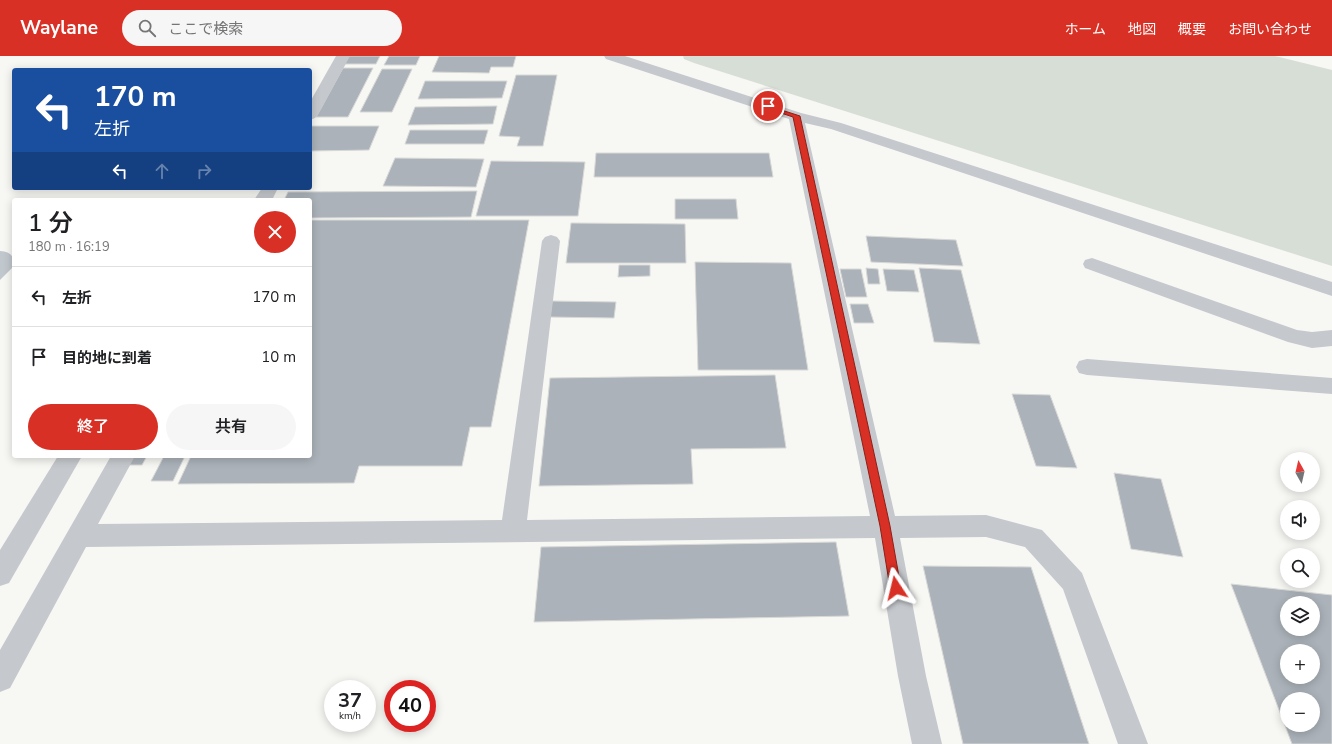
<!DOCTYPE html>
<html lang="ja">
<meta charset="utf-8">
<style>
:root{--surface:#fff;--page:#f6f6f6;--text:#202124;--muted:#757577;--line:#e0e0e0;--accent:#d93025}
body{margin:0;font-family:"Nunito Sans","Noto Sans JP",sans-serif;background:var(--page);color:var(--text);height:100vh;display:flex;flex-direction:column;font-size:15px;white-space:nowrap}
*{box-sizing:border-box;margin:0}
p{font-size:13px;color:var(--muted)}
.icon{flex:none;width:22px;height:22px;fill:none;stroke:currentColor;stroke-width:2;stroke-linecap:round;stroke-linejoin:round}
.map{position:relative;flex:1;overflow:hidden}
.panel{position:absolute;left:12px;top:142px;width:300px;height:260px;display:flex;flex-direction:column;background:var(--surface);border-radius:4px;box-shadow:0 2px 10px #0003}
.panel>*{flex:none}
.banner{position:absolute;left:12px;top:12px;width:300px;height:122px;border-radius:4px;box-shadow:0 2px 10px #0003;background:#1a4fa0;color:#fff;overflow:hidden}
.needle{width:26px;rotate:352deg}
.fabs{position:absolute;left:1280px;top:396px;display:grid;gap:8px}
.fabs a{display:grid;place-items:center;width:40px;height:40px;border-radius:50%;background:var(--surface);box-shadow:0 2px 10px #0003;font-size:20px}
.speed{position:absolute;left:324px;top:624px;display:flex;gap:8px;font-size:20px;font-weight:700;text-align:center}
.speed>*{display:grid;place-content:center;width:52px;height:52px;border-radius:50%;background:var(--surface);box-shadow:0 2px 10px #0003;line-height:1}
.speed small{font-size:10px;font-weight:400}
.speed .limit{border:6px solid #d22;background:#fff;color:#111}
.pin{position:absolute;display:grid;place-items:center;width:34px;height:34px;color:#fff;margin:-17px;border:2px solid #fff;border-radius:50%;box-shadow:0 1px 4px #0007}
.me{position:absolute;width:44px;margin:-22px;rotate:350deg;stroke-linejoin:round;filter:drop-shadow(0 0 3px #0008)}
.turn{display:flex;align-items:center;gap:14px;height:84px;padding:0 16px;font-size:18px}
.turn .icon{width:52px;height:52px;stroke-width:2.5}
.turn b{display:block;font-size:28px;line-height:34px}
.lanes{display:flex;align-items:center;height:38px;padding:0 16px;background:#0003;justify-content:center;gap:20px;direction:ltr}
.lanes .off{opacity:.35}
.round{display:grid;place-items:center;flex:none;width:42px;height:42px;border-radius:21px;background:var(--page)}
.headline{display:flex;align-items:center;justify-content:space-between;height:68px;padding:0 16px}
h1{font-size:24px;font-weight:600;line-height:30px}
.primary-button{display:flex;gap:8px;margin-top:auto;padding:8px 16px}
.primary-button a{flex:1;height:46px;border-radius:24px;background:var(--accent);color:#fff;font-size:16px;font-weight:600;line-height:46px;text-align:center}
.primary-button a+a{background:var(--page);color:var(--text)}
ul{padding:0;list-style:none}
li{display:flex;align-items:center;gap:12px;height:60px;padding:0 16px;border-top:1px solid var(--line)}
li div{flex:1}
li b{display:block;font-size:15px}
li em{font-style:normal}
header{display:flex;align-items:center;gap:24px;box-sizing:border-box;height:56px;padding:0 20px;background:var(--accent);color:#fff}
header strong{font-size:19px}
nav{display:flex;gap:22px;margin-inline-start:auto;font-size:14px}
.search{width:280px;height:36px;background:var(--page);display:flex;align-items:center;gap:10px;box-sizing:border-box;padding:0 14px;border-radius:22px;color:var(--muted);font-size:15px}
.map>svg:first-child{display:block}
</style>
<header>
<strong>Waylane</strong>
<div class="search"><svg class="icon" aria-label="search" viewBox="0 0 24 24"><circle cx="10" cy="10" r="6"/><path d="M15 15l6 6"/></svg>ここで検索</div>
<nav><a>ホーム</a><a>地図</a><a>概要</a><a>お問い合わせ</a></nav>
</header>
<div class="map">
<svg width="1332" height="688" viewBox="0 0 1332 688">
<rect width="100%" height="100%" fill="#f7f7f4"/>
<path fill="#d7ded5" d="M 683,0 L 1275,0 L 1332,14 L 1332,210 L 694,7 L 684,3 Z"/>
<path fill="#c0c7cd" d="M 0,195 C 11,196 14,200 14,210 L 0,224 Z"/>
<g fill="#abb2b9" stroke="#d8d9d7" fill-rule="evenodd">
<path d="M 349,0 L 380,0 L 376,8 L 344,8 Z"/>
<path d="M 389,0 L 420,0 L 416,9 L 384,9 Z"/>
<path d="M 439,0 L 516,0 L 513,11 L 491,11 L 489,17 L 432,16 Z"/>
<path d="M 343,12 L 373,12 L 348,61 L 316,61 Z"/>
<path d="M 382,13 L 412,13 L 392,56 L 360,56 Z"/>
<path d="M 516,19 L 557,19 L 543,90 L 517,90 L 520,81 L 499,80 Z"/>
<path d="M 425,25 L 507,25 L 502,42 L 418,43 Z"/>
<path d="M 497,50 L 493,68 L 408,69 L 415,51 Z"/>
<path d="M 310,70 L 379,70 L 369,94 L 310,95 Z"/>
<path d="M 410,74 L 488,74 L 484,88 L 405,88 Z"/>
<path d="M 596,97 L 769,97 L 773,121 L 594,121 Z"/>
<path d="M 395,102 L 484,103 L 476,131 L 383,130 Z"/>
<path d="M 491,105 L 585,106 L 578,160 L 476,160 Z"/>
<path d="M 477,135 L 471,161 L 310,162 L 310,144 L 284,144 L 288,136 Z"/>
<path d="M 675,143 L 736,143 L 738,163 L 675,163 Z"/>
<path d="M 310,164 L 529,164 L 491,371 L 470,371 L 462,410 L 359,410 L 354,427 L 178,428 L 191,400 L 310,400 Z"/>
<path d="M 571,167 L 685,168 L 686,207 L 566,207 Z"/>
<path d="M 866,180 L 956,184 L 963,210 L 871,206 Z"/>
<path d="M 695,206 L 791,207 L 808,314 L 698,314 Z"/>
<path d="M 619,209 L 650,209 L 650,220 L 618,221 Z"/>
<path d="M 866,212 L 878,213 L 880,228 L 868,228 Z"/>
<path d="M 919,212 L 961,214 L 980,288 L 934,286 Z"/>
<path d="M 840,213 L 861,213 L 867,241 L 846,241 Z"/>
<path d="M 883,213 L 914,214 L 919,236 L 887,235 Z"/>
<path d="M 552,245 L 616,246 L 614,262 L 550,261 Z"/>
<path d="M 850,248 L 868,248 L 874,267 L 854,267 Z"/>
<path d="M 775,319 L 786,392 L 691,393 L 693,428 L 539,430 L 550,322 Z"/>
<path d="M 1012,338 L 1050,339 L 1077,412 L 1036,410 Z"/>
<path d="M 132,400 L 147,400 L 142,409 L 127,409 Z"/>
<path d="M 164,400 L 185,400 L 173,425 L 151,425 Z"/>
<path d="M 1114,417 L 1161,423 L 1183,501 L 1131,493 Z"/>
<path d="M 836,486 L 849,560 L 534,566 L 541,491 Z"/>
<path d="M 923,510 L 1031,511 L 1089,688 L 963,688 Z"/>
<path d="M 1231,528 L 1332,539 L 1332,688 L 1292,688 ZM 1287,547 L 1313,547 L 1313,573 L 1287,573 ZM 1287,595 L 1313,595 L 1313,621 L 1287,621 ZM 1287,643 L 1313,643 L 1313,669 L 1287,669 Z"/>
</g>
<g fill="none" stroke-linecap="round" stroke-linejoin="round">
<g fill="#c5c8cc" fill-rule="evenodd">
<path d="M 336,0 L 350,0 L 318,59 L 315,62 L 310,64 L 310,46 Z"/>
<path d="M 604,0 L 625,0 L 801,57 L 841,67 L 1332,226 L 1332,240 L 831,73 L 805,67 L 895,460 L 986,459 L 1042,474 L 1082,517 L 1148,688 L 1118,688 L 1063,533 L 1025,491 L 986,481 L 900,482 L 926,620 L 942,688 L 912,688 L 898,620 L 875,482 L 86,491 L 10,632 L 0,636 L 0,594 L 111,400 L 135,400 L 98,468 L 502,464 L 542,185 L 545,181 L 551,179 L 557,181 L 560,185 L 527,464 L 870,460 L 789,63 L 606,3 Z"/>
<path d="M 262,132 L 278,132 L 272,144 L 254,144 Z"/>
<path d="M 1092,202 L 1297,274 L 1312,276 L 1332,274 L 1332,290 L 1312,292 L 1288,286 L 1085,212 L 1083,208 L 1085,204 Z"/>
<path d="M 1087,303 L 1332,322 L 1332,338 L 1087,319 L 1079,317 L 1076,311 L 1079,305 Z"/>
<path d="M 58,400 L 82,400 L 9,527 L 0,530 L 0,494 Z"/>
</g>
</g>
<path fill="#d93025" stroke="#8d1f18" d="M 766,49 L 800,60 L 890,470 L 901,532 L 900,535 L 896,537 L 892,535 L 890,532 L 880,470 L 793,61 L 766,52 Z"/>
</svg>
<div class="fabs">
<a><svg class="needle" viewBox="-14 -14 28 28"><path d="M0-13l5 13h-10z" fill="#e53935"/><path d="M0 13l5-13h-10z" fill="#757577"/></svg></a>
<a><svg class="icon" aria-label="sound" viewBox="0 0 24 24"><path d="M4 9h4l5-4v14l-5-4H4zM17 9q2 3 0 6"/></svg></a>
<a><svg class="icon" aria-label="search" viewBox="0 0 24 24"><circle cx="10" cy="10" r="6"/><path d="M15 15l6 6"/></svg></a>
<a><svg class="icon" aria-label="layers" viewBox="0 0 24 24"><path d="M12 4l9 5-9 5-9-5zM3 14l9 5 9-5"/></svg></a>
<a>+</a>
<a>−</a>
</div>
<div class="speed"><div>37<small>km/h</small></div><div class="limit">40</div></div>
<div class="pin" style="left:768px;top:50px;background:#d93025"><svg class="icon" aria-label="arrive" viewBox="0 0 24 24"><path d="M6 21V4h12l-3 4 3 4H6"/></svg></div>
<svg class="me" style="left:896px;top:532px" viewBox="-20 -20 40 40"><path d="M0-17L14 15 0 8-14 15z" fill="#d93025" stroke="#fff" stroke-width="4"/></svg>
<div class="banner">
<div class="turn"><svg class="icon" aria-label="left" viewBox="0 0 24 24"><path d="M17 20v-9H6M10 6l-5 5 5 5"/></svg><div><b>170 m</b>左折</div></div>
<div class="lanes"><svg class="icon" aria-label="left" viewBox="0 0 24 24"><path d="M17 20v-9H6M10 6l-5 5 5 5"/></svg><svg class="icon off" aria-label="ahead" viewBox="0 0 24 24"><path d="M12 20V5M6 11l6-6 6 6"/></svg><svg class="icon off" aria-label="right" viewBox="0 0 24 24"><path d="M7 20v-9h11M14 6l5 5-5 5"/></svg></div>
</div>
<section class="panel">
<div class="headline"><div><h1>1 分</h1><p>180 m · 16:19</p></div><a class="round" style="background:#d93025;color:#fff"><svg class="icon" aria-label="close" viewBox="0 0 24 24"><path d="M6 6l12 12M18 6L6 18"/></svg></a></div>
<ul>
<li><svg class="icon" aria-label="left" viewBox="0 0 24 24"><path d="M17 20v-9H6M10 6l-5 5 5 5"/></svg><div><b>左折</b></div><em>170 m</em></li>
<li><svg class="icon" aria-label="arrive" viewBox="0 0 24 24"><path d="M6 21V4h12l-3 4 3 4H6"/></svg><div><b>目的地に到着</b></div><em>10 m</em></li>
</ul>
<div class="primary-button"><a>終了</a><a>共有</a></div>
</section>
</div>
